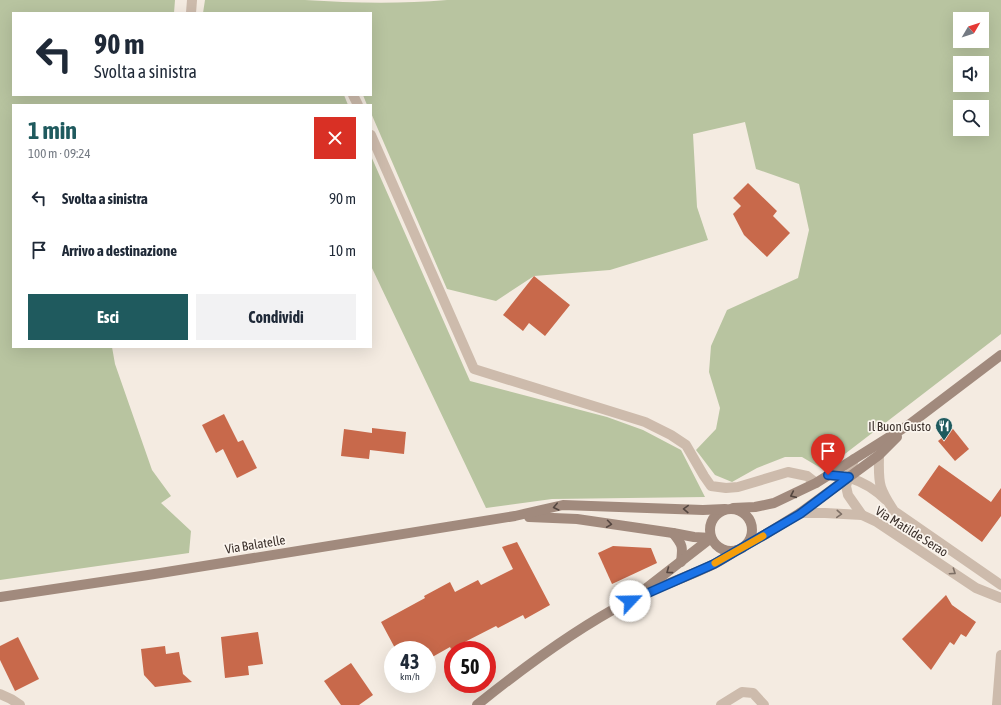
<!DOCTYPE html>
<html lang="it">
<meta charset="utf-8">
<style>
:root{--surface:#fff;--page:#f2f2f3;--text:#1f2937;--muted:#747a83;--accent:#1f5a5e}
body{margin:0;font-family:"Asap Condensed",sans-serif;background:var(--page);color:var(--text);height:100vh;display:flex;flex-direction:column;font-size:15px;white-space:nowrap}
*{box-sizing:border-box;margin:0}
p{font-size:13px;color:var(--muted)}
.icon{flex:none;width:22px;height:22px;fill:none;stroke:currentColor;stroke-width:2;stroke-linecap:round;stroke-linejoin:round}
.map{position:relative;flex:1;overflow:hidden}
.details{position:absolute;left:12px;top:104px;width:360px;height:244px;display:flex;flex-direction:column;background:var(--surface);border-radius:0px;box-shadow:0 4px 16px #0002}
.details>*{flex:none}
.guide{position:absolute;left:12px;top:12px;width:360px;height:84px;border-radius:0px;box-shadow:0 4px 16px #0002;background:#fff;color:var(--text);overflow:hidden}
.needle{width:26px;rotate:51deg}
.fabs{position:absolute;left:953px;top:12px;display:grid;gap:8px}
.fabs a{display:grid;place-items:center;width:36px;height:36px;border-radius:0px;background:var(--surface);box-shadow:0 4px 16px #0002;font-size:20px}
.speed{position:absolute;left:384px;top:641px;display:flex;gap:8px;font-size:20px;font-weight:700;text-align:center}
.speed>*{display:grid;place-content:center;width:52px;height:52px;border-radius:50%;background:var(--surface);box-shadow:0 4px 16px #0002;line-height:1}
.speed small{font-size:10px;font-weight:400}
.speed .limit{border:6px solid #d22;background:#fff;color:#111}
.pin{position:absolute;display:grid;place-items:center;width:34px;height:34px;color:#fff;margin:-41px -17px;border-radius:50% 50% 50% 0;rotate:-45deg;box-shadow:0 0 4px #0007}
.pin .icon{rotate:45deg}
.me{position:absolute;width:44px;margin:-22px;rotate:66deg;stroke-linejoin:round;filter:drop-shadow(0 0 3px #0008)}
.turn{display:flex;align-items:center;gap:14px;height:84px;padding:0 16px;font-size:18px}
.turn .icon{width:52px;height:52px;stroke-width:2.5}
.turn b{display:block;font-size:28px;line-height:34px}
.round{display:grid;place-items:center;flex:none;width:42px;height:42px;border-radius:0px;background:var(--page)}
.head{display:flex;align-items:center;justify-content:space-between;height:68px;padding:0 16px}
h1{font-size:24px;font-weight:700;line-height:30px;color:var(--accent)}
.primary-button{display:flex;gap:8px;margin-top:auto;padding:8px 16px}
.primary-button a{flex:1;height:46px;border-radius:0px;background:var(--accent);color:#fff;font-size:16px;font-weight:700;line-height:46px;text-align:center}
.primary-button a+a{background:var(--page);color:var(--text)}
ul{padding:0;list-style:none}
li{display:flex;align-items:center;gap:12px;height:52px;padding:0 16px}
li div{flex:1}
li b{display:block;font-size:15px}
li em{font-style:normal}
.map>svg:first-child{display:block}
</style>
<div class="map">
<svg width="1001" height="705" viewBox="0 0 1001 705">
<rect width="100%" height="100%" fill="#f4ebe1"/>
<g fill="#b8c4a0" fill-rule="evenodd">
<path d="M 0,0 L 175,0 L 174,13 L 13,13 L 13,95 L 344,95 L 348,105 L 13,105 L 13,347 L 112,347 L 115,364 L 152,470 L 171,496 L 161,503 L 191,531 L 189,553 L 0,580 Z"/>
<path d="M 205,0 L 305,0 C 352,3 400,4 447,0 L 1001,0 L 1001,334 L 824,470 L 802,457 L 785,457 L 757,468 L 732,482 L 715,475 L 696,450 L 716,429 L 720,408 L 709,372 L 711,346 L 727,310 L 798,278 L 809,230 L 799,184 L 756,169 L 745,122 L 693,134 L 697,207 L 708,240 L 610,270 L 534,276 L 496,301 L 447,289 L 371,113 L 371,105 L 367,105 L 363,95 L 371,95 L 371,13 L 203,13 ZM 960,19 L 982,19 L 982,41 L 960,41 ZM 960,63 L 982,63 L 982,85 L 960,85 ZM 960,107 L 982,107 L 982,129 L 960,129 Z"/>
<path d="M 371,156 L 470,381 L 607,417 L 643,430 L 681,450 L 705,497 L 552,499 L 486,508 L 371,266 Z"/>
</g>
<g fill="#c8694b">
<path d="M 748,183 L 777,211 L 773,216 L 790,233 L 767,257 L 744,235 L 733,214 L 741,206 L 733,198 Z"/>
<path d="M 534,276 L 570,305 L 545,336 L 529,323 L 523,331 L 503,315 Z"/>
<path d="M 224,414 L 238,442 L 243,440 L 257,468 L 237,478 L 223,449 L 216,453 L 202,425 Z"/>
<path d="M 372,428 L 406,432 L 404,454 L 370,450 L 369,459 L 341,456 L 344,429 L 372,433 Z"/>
<path d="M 953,429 L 969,449 L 955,461 L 938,441 Z"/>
<path d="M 939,465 L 991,502 L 1001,488 L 1001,516 L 982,542 L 918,495 Z"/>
<path d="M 517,542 L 550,605 L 525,619 L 523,615 L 498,628 L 496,626 L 451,649 L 450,647 L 427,660 L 427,650 L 396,650 L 381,622 L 425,598 L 424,596 L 450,582 L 455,592 L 478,580 L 481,585 L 513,569 L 502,547 Z"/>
<path d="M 613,546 L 651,548 L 657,563 L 612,584 L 598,553 Z"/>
<path d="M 946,595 L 952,605 L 976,622 L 966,637 L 961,634 L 954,645 L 950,642 L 931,670 L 902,639 Z"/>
<path d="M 258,632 L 263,664 L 248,666 L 249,675 L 225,678 L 221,637 Z"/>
<path d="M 18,637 L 39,679 L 15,691 L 0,660 L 0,646 Z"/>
<path d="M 165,646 L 166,654 L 179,652 L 183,674 L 192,682 L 155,687 L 144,675 L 141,649 Z"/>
<path d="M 351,663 L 373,695 L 359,705 L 341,705 L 324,681 Z"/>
</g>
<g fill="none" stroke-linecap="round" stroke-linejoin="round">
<g stroke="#cdbbac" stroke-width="10">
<path d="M 191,13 L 192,0"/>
<path d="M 353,95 L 358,105"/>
<path d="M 371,135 L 474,369 L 645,422 L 671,435 L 686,445 L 704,476 L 711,486 L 726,488 L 738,487 L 788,472 L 807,476 L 816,483"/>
<path d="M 0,694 L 11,699 L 20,705"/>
<path d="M 721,705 L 742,692 L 753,693 L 764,705"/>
</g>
<g stroke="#cdbbac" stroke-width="10">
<path d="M 879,455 C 879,465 878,478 881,487 C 884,496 889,503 894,511 L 1001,585"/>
<path d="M 854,459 L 846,486 L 848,495 L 862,515"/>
<path d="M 828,475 C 835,476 843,475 850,478 C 863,482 876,490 886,500"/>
<path d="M 800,513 L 825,513 L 862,515 L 877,522 L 976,588 L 1001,598"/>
<path d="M 997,705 L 1001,655"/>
</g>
<g stroke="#a18a7d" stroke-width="10">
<path d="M 733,508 L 755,507 L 774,503 L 816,483 L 910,424 L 1001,355"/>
<circle cx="731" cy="530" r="21"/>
<path d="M 529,517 L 577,519 L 673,533 L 694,537 L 711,538"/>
<path d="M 673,533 C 683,545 683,547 681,562"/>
<path d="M 746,545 L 766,534 L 800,513 L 879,455 L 897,437"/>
<path d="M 644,590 L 711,538"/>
<path d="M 0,597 L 148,575 L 515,516 L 563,505 L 703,510 L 725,509"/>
<path d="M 477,705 C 524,667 574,630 627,602 C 655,587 686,578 714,564 C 722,560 729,555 737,550"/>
</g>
</g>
<defs><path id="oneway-chevron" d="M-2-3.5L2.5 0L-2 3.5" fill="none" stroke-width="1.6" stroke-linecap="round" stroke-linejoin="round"/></defs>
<g stroke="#544640">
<use href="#oneway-chevron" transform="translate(793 495) rotate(156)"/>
<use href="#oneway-chevron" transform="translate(556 507) rotate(167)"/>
<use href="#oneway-chevron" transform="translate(686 509) rotate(-178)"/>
<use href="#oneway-chevron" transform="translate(609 524) rotate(8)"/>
<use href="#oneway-chevron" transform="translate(669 571) rotate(143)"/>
</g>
<g stroke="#7d6f65">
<use href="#oneway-chevron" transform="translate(839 514) rotate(4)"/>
<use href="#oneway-chevron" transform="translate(953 572) rotate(34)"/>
</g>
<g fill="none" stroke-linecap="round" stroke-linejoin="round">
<defs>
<path id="route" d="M 630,601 L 714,564 L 800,514 L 849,477 L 828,475"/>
</defs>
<use href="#route" stroke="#114b97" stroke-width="10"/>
<use href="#route" stroke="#1a73e8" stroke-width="7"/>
<path stroke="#f59e0b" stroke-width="7" d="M 715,563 L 763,536"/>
</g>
<defs>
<symbol id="restaurant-pin" viewBox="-11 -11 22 30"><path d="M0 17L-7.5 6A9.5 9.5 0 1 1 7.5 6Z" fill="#1f5a5e" stroke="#fbf5ee"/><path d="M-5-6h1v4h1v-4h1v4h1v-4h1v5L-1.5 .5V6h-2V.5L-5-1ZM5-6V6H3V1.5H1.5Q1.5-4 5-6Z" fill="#fff"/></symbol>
</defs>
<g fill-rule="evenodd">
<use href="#restaurant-pin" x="934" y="416" width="20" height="27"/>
</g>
<g text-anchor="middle" stroke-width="3.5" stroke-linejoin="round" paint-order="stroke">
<g font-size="13" fill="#3b302b" stroke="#fbf5ee" text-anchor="end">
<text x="931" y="431">Il Buon Gusto</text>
</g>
<g font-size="13" fill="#3b302b" stroke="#fbf5ee">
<text transform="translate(912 531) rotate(32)" y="5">Via Matilde Serao</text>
<text transform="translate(255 544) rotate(-9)" y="5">Via Balatelle</text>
</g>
</g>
</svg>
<div class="fabs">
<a><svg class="needle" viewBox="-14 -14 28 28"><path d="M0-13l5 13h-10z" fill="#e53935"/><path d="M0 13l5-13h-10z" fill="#747a83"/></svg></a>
<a><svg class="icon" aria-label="sound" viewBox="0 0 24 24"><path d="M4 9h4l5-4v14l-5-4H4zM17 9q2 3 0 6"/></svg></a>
<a><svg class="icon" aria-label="search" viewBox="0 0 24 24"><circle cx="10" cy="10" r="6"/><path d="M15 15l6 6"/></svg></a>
</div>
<div class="speed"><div>43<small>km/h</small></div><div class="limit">50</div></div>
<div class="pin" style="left:828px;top:475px;background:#d93025"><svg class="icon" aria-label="arrive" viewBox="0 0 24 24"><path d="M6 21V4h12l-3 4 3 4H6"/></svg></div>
<svg class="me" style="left:630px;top:601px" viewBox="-20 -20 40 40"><circle r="19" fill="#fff"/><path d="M0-13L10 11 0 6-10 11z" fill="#1a73e8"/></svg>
<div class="guide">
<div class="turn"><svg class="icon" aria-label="left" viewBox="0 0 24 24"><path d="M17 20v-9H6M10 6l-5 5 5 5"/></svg><div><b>90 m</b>Svolta a sinistra</div></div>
</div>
<section class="details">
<div class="head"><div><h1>1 min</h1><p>100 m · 09:24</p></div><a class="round" style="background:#d93025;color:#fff"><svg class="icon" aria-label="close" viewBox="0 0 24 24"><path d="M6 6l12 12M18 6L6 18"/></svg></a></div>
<ul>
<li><svg class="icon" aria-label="left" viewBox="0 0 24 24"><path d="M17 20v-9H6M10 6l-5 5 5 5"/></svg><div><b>Svolta a sinistra</b></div><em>90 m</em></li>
<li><svg class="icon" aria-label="arrive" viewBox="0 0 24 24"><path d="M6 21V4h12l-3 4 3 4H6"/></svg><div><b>Arrivo a destinazione</b></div><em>10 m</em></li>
</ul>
<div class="primary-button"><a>Esci</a><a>Condividi</a></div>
</section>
</div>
